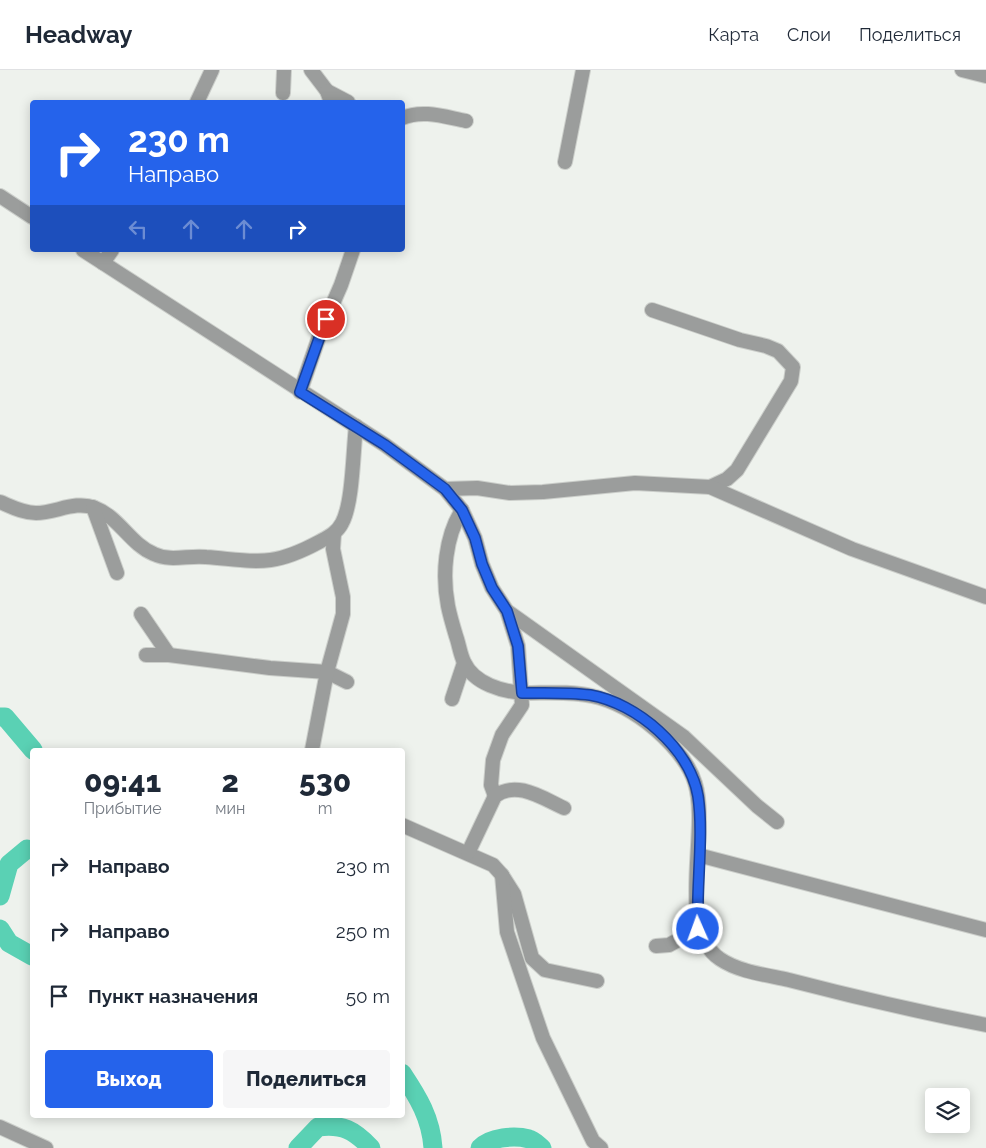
<!DOCTYPE html>
<html lang="ru">
<meta charset="utf-8">
<style>
:root{--surface:#fff;--page:#f6f6f7;--text:#1f2937;--muted:#747a83;--line:#e0e1e3;--accent:#2563eb}
body{margin:0;font-family:Raleway,sans-serif;background:var(--page);color:var(--text);height:100vh;display:flex;flex-direction:column;font-size:19px;white-space:nowrap}
*{box-sizing:border-box;margin:0}
p{font-size:16px;color:var(--muted)}
.icon{flex:none;width:28px;height:28px;fill:none;stroke:currentColor;stroke-width:2;stroke-linecap:round;stroke-linejoin:round}
.map{position:relative;flex:1;overflow:hidden}
.details{position:absolute;left:30px;top:678px;width:375px;height:370px;display:flex;flex-direction:column;background:var(--surface);border-radius:5px;box-shadow:0 2px 12px #0003}
.details>*{flex:none}
.guide{position:absolute;left:30px;top:30px;width:375px;height:152px;border-radius:5px;box-shadow:0 2px 12px #0003;background:#2563eb;color:#fff;overflow:hidden}
.tools{position:absolute;left:925px;top:1018px;display:grid;gap:10px}
.tools a{display:grid;place-items:center;width:45px;height:45px;border-radius:5px;background:var(--surface);box-shadow:0 2px 12px #0003;font-size:25px}
.pin{position:absolute;display:grid;place-items:center;width:42px;height:42px;color:#fff;margin:-21px;border:2px solid #fff;border-radius:50%;box-shadow:0 1px 5px #0007}
.me{position:absolute;width:55px;margin:-28px;rotate:358deg;stroke-linejoin:round;filter:drop-shadow(0 0 4px #0008)}
.turn{display:flex;align-items:center;gap:18px;height:105px;padding:0 15px;font-size:22px}
.turn .icon{width:65px;height:65px;stroke-width:2.5}
.turn b{display:block;font-size:35px;line-height:42px}
.lanes{display:flex;align-items:center;height:48px;padding:0 15px;background:#0003;justify-content:center;gap:25px;direction:ltr}
.lanes .off{opacity:.35}
.eta{display:flex;justify-content:space-evenly;align-items:center;height:85px;text-align:center}
.eta b{font-size:30px;font-weight:800;line-height:35px}
.cta{display:flex;gap:10px;margin-top:auto;padding:10px 15px}
.cta a{flex:1;height:58px;border-radius:5px;background:var(--accent);color:#fff;font-size:20px;font-weight:800;line-height:58px;text-align:center}
.cta a+a{background:var(--page);color:var(--text)}
ul{padding:0;list-style:none}
li{display:flex;align-items:center;gap:15px;height:65px;padding:0 15px}
li div{flex:1}
li b{display:block;font-size:19px}
li em{font-style:normal}
header{display:flex;align-items:center;gap:30px;box-sizing:border-box;height:70px;padding:0 25px;background:var(--surface);border-bottom:1px solid var(--line)}
header strong{font-size:24px}
nav{display:flex;gap:28px;margin-inline-start:auto;font-size:18px}
.map>svg:first-child{display:block}
</style>
<header>
<strong>Headway</strong>
<nav><a>Карта</a><a>Слои</a><a>Поделиться</a></nav>
</header>
<div class="map">
<svg width="986" height="1078" viewBox="0 0 986 1078">
<rect width="100%" height="100%" fill="#eef2ed"/>
<g fill="none" stroke-linecap="round" stroke-linejoin="round">
<g stroke="#5ad1b4" stroke-width="19">
<path d="M 0,647 L 5,647 L 33,680"/>
<path d="M 0,826 L 9,794 L 27,779 L 32,780"/>
<path d="M 0,859 L 9,873 L 32,886"/>
<path d="M 402,1003 C 418,1027 431,1048 433,1078"/>
<path d="M 298,1078 L 318,1057 C 343,1054 354,1060 371,1078"/>
<path d="M 480,1078 C 490,1067 515,1065 529,1069 C 534,1070 538,1075 542,1078"/>
</g>
<defs>
<g id="minor">
<path d="M 311,0 L 327,21 L 331,32"/>
<path d="M 962,0 L 986,6"/>
<path d="M 327,21 L 348,32"/>
<path d="M 283,23 L 284,0"/>
<path d="M 197,32 L 212,0"/>
<path d="M 402,48 C 423,39 445,47 466,51"/>
<path d="M 565,92 L 583,0"/>
<path d="M 0,126 L 32,147"/>
<path d="M 83,180 L 385,375 L 445,419 L 462,440 L 475,468 L 482,494 L 492,518 L 507,541 L 518,576 L 522,635 L 502,665 L 493,690 L 491,715 L 495,726"/>
<path d="M 103,193 L 112,180"/>
<path d="M 652,240 L 740,270 L 766,276 L 778,281 L 793,297 L 791,311 L 737,400 L 727,409 L 710,417"/>
<path d="M 300,322 L 321,261 L 341,215 L 353,180"/>
<path d="M 445,419 L 477,418 L 510,423 L 543,422 L 635,413 L 710,417 L 852,479 L 986,527"/>
<path d="M 0,432 C 12,437 23,443 36,443 C 56,443 75,430 95,438 C 119,447 130,474 154,484 C 171,492 188,485 206,487 C 256,491 271,498 319,472 C 328,467 337,463 342,453 C 353,433 353,381 356,356"/>
<path d="M 93,437 L 117,503"/>
<path d="M 462,440 C 445,467 442,505 448,536 C 450,546 453,556 456,566 C 459,574 460,584 464,592 C 474,614 503,622 525,623 C 547,623 571,621 592,626 C 616,631 637,644 655,659 C 671,673 689,693 695,713 C 710,761 675,859 720,889 C 739,902 767,905 789,910 C 854,927 920,942 986,955"/>
<path d="M 507,541 L 684,667 L 757,736 L 777,752"/>
<path d="M 141,544 L 169,585"/>
<path d="M 146,585 L 169,585 L 270,598 L 327,602 L 347,612"/>
<path d="M 452,629 L 464,593"/>
<path d="M 312,680 L 327,602 L 343,544 L 343,527 L 333,479 L 334,464"/>
<path d="M 402,755 L 493,795 L 502,805 L 514,824 L 532,888 L 545,900 L 597,911"/>
<path d="M 468,783 L 495,726 C 517,710 542,728 564,738"/>
<path d="M 698,785 L 986,860"/>
<path d="M 502,805 L 507,862 L 543,968 L 593,1071 L 601,1078"/>
<path d="M 656,876 L 669,875 L 698,859"/>
<path d="M 0,1057 L 46,1078"/>
</g>
</defs>
<use href="#minor" stroke="#cbceca" stroke-width="16"/>
<use href="#minor" stroke="#9b9d9c" stroke-width="14"/>
</g>
<g fill="none" stroke-linecap="round" stroke-linejoin="round">
<defs>
<path id="route" d="M 326,249 L 300,322 L 385,375 L 445,419 L 462,440 L 475,468 L 482,494 L 492,518 L 507,541 L 518,576 L 522,623 C 544,623 568,622 590,625 C 637,633 690,679 698,726 C 704,766 696,817 698,859"/>
</defs>
<use href="#route" stroke="#184099" stroke-width="12"/>
<use href="#route" stroke="#2563eb" stroke-width="9"/>
</g>
</svg>
<div class="tools">
<a><svg class="icon" aria-label="layers" viewBox="0 0 24 24"><path d="M12 4l9 5-9 5-9-5zM3 14l9 5 9-5"/></svg></a>
</div>
<div class="pin" style="left:326px;top:249px;background:#d93025"><svg class="icon" aria-label="arrive" viewBox="0 0 24 24"><path d="M6 21V4h12l-3 4 3 4H6"/></svg></div>
<svg class="me" style="left:698px;top:859px" viewBox="-20 -20 40 40"><circle r="17" fill="#2563eb" stroke="#fff" stroke-width="3"/><path d="M0-11L8 9 0 5-8 9z" fill="#fff"/></svg>
<div class="guide">
<div class="turn"><svg class="icon" aria-label="right" viewBox="0 0 24 24"><path d="M7 20v-9h11M14 6l5 5-5 5"/></svg><div><b>230 m</b>Направо</div></div>
<div class="lanes"><svg class="icon off" aria-label="left" viewBox="0 0 24 24"><path d="M17 20v-9H6M10 6l-5 5 5 5"/></svg><svg class="icon off" aria-label="ahead" viewBox="0 0 24 24"><path d="M12 20V5M6 11l6-6 6 6"/></svg><svg class="icon off" aria-label="ahead" viewBox="0 0 24 24"><path d="M12 20V5M6 11l6-6 6 6"/></svg><svg class="icon" aria-label="right" viewBox="0 0 24 24"><path d="M7 20v-9h11M14 6l5 5-5 5"/></svg></div>
</div>
<section class="details">
<div class="eta">
<div><b>09:41</b><p>Прибытие</p></div>
<div><b>2</b><p>мин</p></div>
<div><b>530</b><p>m</p></div>
</div>
<ul>
<li><svg class="icon" aria-label="right" viewBox="0 0 24 24"><path d="M7 20v-9h11M14 6l5 5-5 5"/></svg><div><b>Направо</b></div><em>230 m</em></li>
<li><svg class="icon" aria-label="right" viewBox="0 0 24 24"><path d="M7 20v-9h11M14 6l5 5-5 5"/></svg><div><b>Направо</b></div><em>250 m</em></li>
<li><svg class="icon" aria-label="arrive" viewBox="0 0 24 24"><path d="M6 21V4h12l-3 4 3 4H6"/></svg><div><b>Пункт назначения</b></div><em>50 m</em></li>
</ul>
<div class="cta"><a>Выход</a><a>Поделиться</a></div>
</section>
</div>
